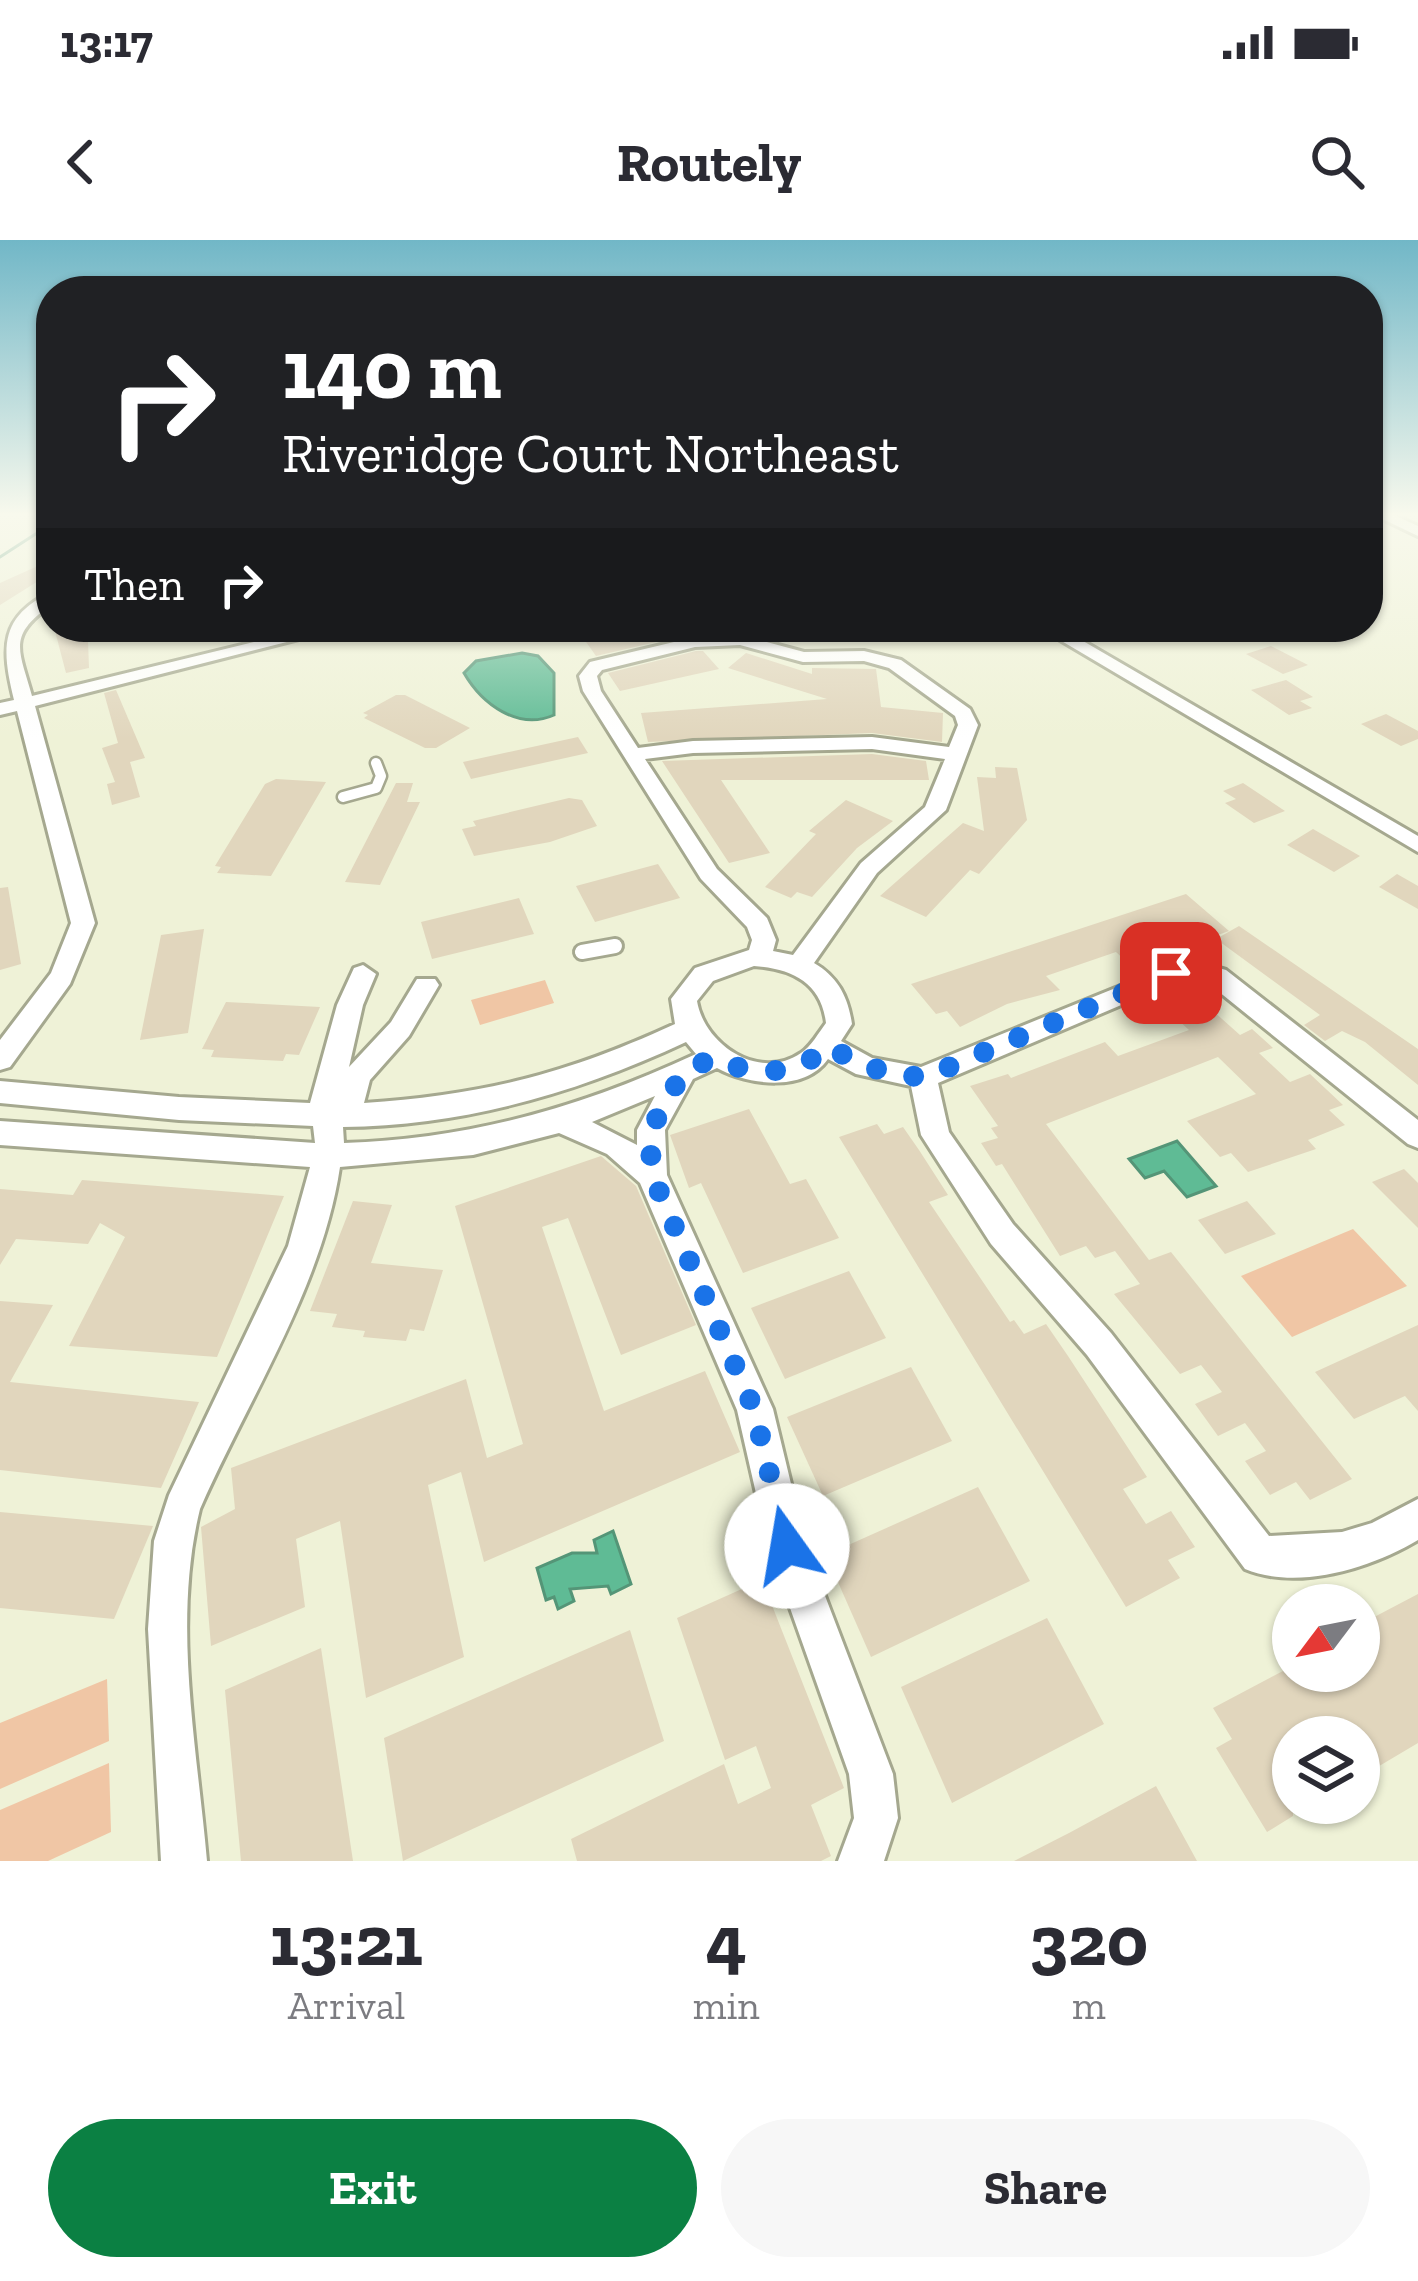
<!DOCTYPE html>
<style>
:root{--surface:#fff;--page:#f7f7f7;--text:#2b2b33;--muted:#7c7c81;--accent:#0b8043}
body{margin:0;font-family:"Zilla Slab",serif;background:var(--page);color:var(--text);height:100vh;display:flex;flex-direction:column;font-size:45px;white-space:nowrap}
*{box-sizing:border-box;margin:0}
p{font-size:39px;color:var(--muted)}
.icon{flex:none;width:66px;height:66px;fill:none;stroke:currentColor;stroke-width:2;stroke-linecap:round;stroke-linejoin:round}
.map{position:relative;height:1621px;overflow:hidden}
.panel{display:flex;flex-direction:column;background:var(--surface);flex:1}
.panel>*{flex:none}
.banner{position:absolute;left:36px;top:36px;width:1347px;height:366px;border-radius:48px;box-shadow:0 3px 9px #0004;background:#202124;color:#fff;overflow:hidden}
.needle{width:78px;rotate:238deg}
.fabs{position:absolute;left:1272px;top:1344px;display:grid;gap:24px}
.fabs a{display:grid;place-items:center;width:108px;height:108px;border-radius:50%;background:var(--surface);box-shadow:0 3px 9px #0004;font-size:60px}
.pin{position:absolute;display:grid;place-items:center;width:102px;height:102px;color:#fff;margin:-51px;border-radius:24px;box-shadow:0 6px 18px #0006}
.me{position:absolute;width:132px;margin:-66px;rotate:347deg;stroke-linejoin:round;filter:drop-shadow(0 0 9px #0008)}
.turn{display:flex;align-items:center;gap:42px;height:252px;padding:0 48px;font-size:54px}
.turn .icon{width:156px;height:156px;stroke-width:2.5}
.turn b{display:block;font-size:84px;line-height:102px}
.then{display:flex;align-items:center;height:114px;padding:0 48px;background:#0003;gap:24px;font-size:45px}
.eta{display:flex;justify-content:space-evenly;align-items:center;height:204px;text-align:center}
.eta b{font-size:72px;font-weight:700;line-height:84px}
.action{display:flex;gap:24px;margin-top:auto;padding:24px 48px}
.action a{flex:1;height:138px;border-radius:72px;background:var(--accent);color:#fff;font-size:48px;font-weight:700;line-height:138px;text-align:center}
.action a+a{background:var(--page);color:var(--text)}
.status{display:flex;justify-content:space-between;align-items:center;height:84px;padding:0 60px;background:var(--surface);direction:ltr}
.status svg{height:33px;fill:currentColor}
header{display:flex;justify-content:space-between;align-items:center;height:156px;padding:0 48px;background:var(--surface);font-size:54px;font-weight:700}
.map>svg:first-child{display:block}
</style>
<div class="status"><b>13:17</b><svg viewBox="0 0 49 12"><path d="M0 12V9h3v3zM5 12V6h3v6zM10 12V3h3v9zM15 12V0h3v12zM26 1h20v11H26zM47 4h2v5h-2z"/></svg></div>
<header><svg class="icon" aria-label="back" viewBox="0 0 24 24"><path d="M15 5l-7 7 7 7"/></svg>Routely<svg class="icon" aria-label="search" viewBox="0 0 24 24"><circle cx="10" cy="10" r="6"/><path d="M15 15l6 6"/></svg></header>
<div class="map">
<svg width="1418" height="1621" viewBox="0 0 1418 1621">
<rect width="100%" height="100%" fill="#eff2d7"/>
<g fill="#f0c6a5">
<path d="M 545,740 L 554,763 L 480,785 L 471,760 Z"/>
<path d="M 1353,989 L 1407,1046 L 1292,1097 L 1241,1036 Z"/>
<path d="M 107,1439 L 109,1501 L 0,1549 L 0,1483 Z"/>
<path d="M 109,1523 L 111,1592 L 48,1621 L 0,1621 L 0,1570 Z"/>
</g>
<g fill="#5fbb95" stroke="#549577" stroke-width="3">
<path d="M 522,413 L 538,416 L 554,433 L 554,475 C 518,491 482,464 464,433 L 476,421 Z"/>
<path d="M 1177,901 L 1216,946 L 1187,957 L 1164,931 L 1145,938 L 1129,919 Z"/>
<path d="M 613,1291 L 631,1344 L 611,1354 L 608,1346 L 570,1349 L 574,1361 L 558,1369 L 554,1357 L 546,1360 L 537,1328 L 572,1313 L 597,1313 L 594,1300 Z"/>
</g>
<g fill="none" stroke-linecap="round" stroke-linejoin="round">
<path stroke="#549577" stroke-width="3" d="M 0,317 L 51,284"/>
</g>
<g fill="#e1d6bd">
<path d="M 51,320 L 51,333 L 0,365 L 0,343 Z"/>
<path d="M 68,387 L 97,387 L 88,401 L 89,428 L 66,433 L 55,391 Z"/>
<path d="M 644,387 L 686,395 L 596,416 L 584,399 Z"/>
<path d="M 1271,406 L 1308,425 L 1283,434 L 1246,414 Z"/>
<path d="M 696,411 L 703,411 L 719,429 L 620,451 L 608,433 Z"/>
<path d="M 746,413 L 812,434 L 812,428 L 876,429 L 881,467 L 943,473 L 942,502 L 872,493 L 648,502 L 641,473 L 827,459 L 728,428 Z"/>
<path d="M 1286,440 L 1313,457 L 1300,461 L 1312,468 L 1289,475 L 1251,450 Z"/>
<path d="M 116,450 L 145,518 L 130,522 L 140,557 L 112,565 L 107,544 L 115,542 L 102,508 L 118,503 L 104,453 Z"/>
<path d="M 396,455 L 405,455 L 470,488 L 436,508 L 425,508 L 364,478 L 368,475 L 363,473 Z"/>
<path d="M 1386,474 L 1418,491 L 1418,499 L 1401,506 L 1361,484 Z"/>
<path d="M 578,497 L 588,513 L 471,539 L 463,522 Z"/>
<path d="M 872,514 L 926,521 L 929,540 L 721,540 L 770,613 L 729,623 L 662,521 Z"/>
<path d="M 995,527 L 1017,528 L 1027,580 L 979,634 L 970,630 L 926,677 L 880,656 L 963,583 L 984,591 L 977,537 L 996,538 Z"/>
<path d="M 276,539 L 326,542 L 271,636 L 217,633 L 221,627 L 215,626 L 265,544 Z"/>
<path d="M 396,543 L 413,543 L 407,562 L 420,562 L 380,645 L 345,642 Z"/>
<path d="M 1243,543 L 1285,571 L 1254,583 L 1225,563 L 1236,559 L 1223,551 Z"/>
<path d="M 569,558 L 582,560 L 597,586 L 550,602 L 474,616 L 462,589 L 476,586 L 473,581 Z"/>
<path d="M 846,560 L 893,581 L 857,608 L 812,657 L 797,652 L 791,658 L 765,647 L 816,594 L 809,591 Z"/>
<path d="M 1313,589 L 1360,616 L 1334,632 L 1287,605 Z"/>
<path d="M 658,624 L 680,658 L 595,682 L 576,646 Z"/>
<path d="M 1397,634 L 1418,646 L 1418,669 L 1379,647 Z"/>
<path d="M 8,647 L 21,724 L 0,730 L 0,648 Z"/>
<path d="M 1186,654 L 1229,691 L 1131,726 L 1116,712 L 1046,736 L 1060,750 L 1007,764 L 960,787 L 947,771 L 936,774 L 911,744 Z"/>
<path d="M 519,658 L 534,694 L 432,719 L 421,682 Z"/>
<path d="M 1239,686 L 1418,809 L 1418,845 L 1365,802 L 1342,791 L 1325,801 L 1304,785 L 1320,775 L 1216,699 Z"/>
<path d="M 204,689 L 188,793 L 140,800 L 161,695 Z"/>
<path d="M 1194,754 L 1240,795 L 1252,789 L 1273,808 L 1259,813 L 1290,842 L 1310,834 L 1343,865 L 1329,870 L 1345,885 L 1308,900 L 1316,909 L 1248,932 L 1231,913 L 1220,917 L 1187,881 L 1256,854 L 1218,817 L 1046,884 L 1149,1020 L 1171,1012 L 1352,1239 L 1310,1260 L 1296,1242 L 1270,1255 L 1245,1221 L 1266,1211 L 1245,1183 L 1218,1196 L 1195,1164 L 1222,1152 L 1201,1125 L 1180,1134 L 1114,1054 L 1140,1044 L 1115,1011 L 1095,1018 L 1086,1006 L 1060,1016 L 1002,924 L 996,926 L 981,903 L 998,898 L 991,888 L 998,886 L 970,846 L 1008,834 L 1011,838 L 1105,802 L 1118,816 L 1189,790 L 1163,766 Z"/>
<path d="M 226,762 L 320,767 L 299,815 L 286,814 L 283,821 L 211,817 L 214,810 L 202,809 Z"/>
<path d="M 749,869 L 790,944 L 806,939 L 839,998 L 743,1033 L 701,943 L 689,948 L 670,895 Z"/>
<path d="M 877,884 L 884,894 L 903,887 L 919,910 L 948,955 L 929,962 L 1010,1082 L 1014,1080 L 1024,1094 L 1046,1084 L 1068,1116 L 1147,1237 L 1123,1249 L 1146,1284 L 1171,1271 L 1195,1307 L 1168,1320 L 1180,1338 L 1126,1367 L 839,897 Z"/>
<path d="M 601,916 L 636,946 L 696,1085 L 621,1115 L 568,978 L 542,987 L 604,1171 L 705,1131 L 740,1212 L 484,1322 L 461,1232 L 428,1245 L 464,1417 L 366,1458 L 340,1281 L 296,1299 L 305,1367 L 211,1406 L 201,1287 L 235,1269 L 231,1228 L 466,1139 L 487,1218 L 523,1204 L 455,966 Z"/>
<path d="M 1404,929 L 1418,943 L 1418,988 L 1372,942 Z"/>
<path d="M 82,940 L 284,956 L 217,1117 L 69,1106 L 125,997 L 100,983 L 88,1004 L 16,999 L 0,1025 L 0,949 L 73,955 Z"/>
<path d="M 353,961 L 392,965 L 371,1023 L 443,1030 L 424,1091 L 410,1089 L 406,1101 L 363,1097 L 365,1091 L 332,1087 L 337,1074 L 310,1071 Z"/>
<path d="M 1247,961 L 1276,994 L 1225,1014 L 1198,980 Z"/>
<path d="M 849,1031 L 886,1098 L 785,1139 L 751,1068 Z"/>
<path d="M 0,1061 L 53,1065 L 10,1142 L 199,1162 L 161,1248 L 0,1230 Z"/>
<path d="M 1418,1085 L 1418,1171 L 1405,1156 L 1354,1179 L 1315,1132 Z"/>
<path d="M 911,1127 L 952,1201 L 823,1256 L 787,1177 Z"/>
<path d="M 978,1247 L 1030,1341 L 871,1417 L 826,1315 Z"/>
<path d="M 0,1272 L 153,1286 L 114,1379 L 0,1368 Z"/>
<path d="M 762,1340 L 844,1548 L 811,1565 L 831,1616 L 821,1621 L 577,1621 L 571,1599 L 724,1524 L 738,1564 L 771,1548 L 756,1506 L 725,1520 L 677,1378 Z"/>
<path d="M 1418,1354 L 1418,1503 L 1359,1538 L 1359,1497 L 1293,1497 L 1293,1576 L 1267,1592 L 1216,1508 L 1232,1499 L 1213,1468 L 1283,1431 L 1315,1431 L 1325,1447 L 1359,1431 L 1359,1385 Z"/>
<path d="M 1047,1378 L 1104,1484 L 952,1563 L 901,1447 Z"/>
<path d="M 630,1390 L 664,1501 L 403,1621 L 384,1498 Z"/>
<path d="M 321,1408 L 353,1621 L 241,1621 L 225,1450 Z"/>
<path d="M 1156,1546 L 1197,1621 L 1014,1621 L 1069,1593 Z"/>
</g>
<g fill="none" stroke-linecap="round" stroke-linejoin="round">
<defs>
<path id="service-far1" d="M 343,557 L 376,548 L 381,536 L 376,523"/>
<path id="service" d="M 582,712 L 615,706"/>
<g id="minor">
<path d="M 1368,272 L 1387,272 L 1418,286 L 1418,296 Z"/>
<path d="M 51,352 L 51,365 C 7,396 19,409 32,456 L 316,387 L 346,387 L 35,466 L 95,683 L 70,744 L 10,827 L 0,830 L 0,800 L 51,733 L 71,683 L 17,471 L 0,475 L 0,463 L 14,460 C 1,407 0,377 51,352 Z"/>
<path d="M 1038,387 L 1059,387 L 1418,596 L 1418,612 Z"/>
<path d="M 741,395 L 804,412 L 864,411 L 901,420 L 970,469 L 978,485 L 946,570 L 877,633 L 814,723 C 838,737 848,757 852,784 L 841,801 L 872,818 L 921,827 L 1187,719 L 1226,730 L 1418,880 L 1418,908 L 1408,904 L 1208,743 L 1187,737 L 938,843 L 949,892 L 1013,984 L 1111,1093 L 1269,1296 L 1342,1292 L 1372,1283 L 1418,1259 L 1418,1300 C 1371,1328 1298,1351 1245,1329 L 1087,1115 L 991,1004 L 921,895 L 911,846 L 856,834 L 828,819 C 804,853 748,845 717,828 L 693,839 L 665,890 L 667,935 L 773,1169 L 806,1306 L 893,1534 L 898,1578 L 884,1621 L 838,1621 L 854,1578 L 849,1534 L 768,1306 L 737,1170 L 640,943 L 607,914 L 559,893 L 473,915 L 340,927 C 322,1048 248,1159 200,1269 C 172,1383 197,1506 207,1621 L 161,1621 L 148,1389 L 154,1301 L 169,1255 L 288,1006 L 310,927 L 0,905 L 0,881 L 315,903 L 313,886 L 179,880 L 0,863 L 0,841 L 179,857 L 310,863 L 337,765 L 354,728 L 363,725 L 376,734 L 363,765 L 349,827 L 391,782 L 417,739 L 435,739 L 439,745 L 409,796 L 370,840 L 364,863 C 484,855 566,834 675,784 L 671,759 L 695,728 L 749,710 L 752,700 L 747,687 L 701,639 L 583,451 L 579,436 L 590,422 L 695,397 ZM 740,405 L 803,422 L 864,421 L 889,428 L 955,476 L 958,485 L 949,507 L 872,497 L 693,501 L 638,508 L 601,451 L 597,436 L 602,430 L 695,407 ZM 872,509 L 945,519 L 925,567 L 861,623 L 793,715 L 773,711 L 776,700 L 767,678 L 717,629 L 645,519 L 693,513 ZM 754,726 C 792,729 821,742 826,783 C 819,792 811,807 801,813 C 759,842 704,804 697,761 L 713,741 ZM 686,802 L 696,814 C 582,867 470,899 344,903 L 343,887 C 464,886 577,853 686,802 ZM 655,856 L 637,890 L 637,905 L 592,882 Z"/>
</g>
</defs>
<use href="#service-far1" stroke="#a5a88f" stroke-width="15"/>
<use href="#service" stroke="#a5a88f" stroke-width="20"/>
<use href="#minor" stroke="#a5a88f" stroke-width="6"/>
<use href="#service-far1" stroke="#fff" stroke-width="10"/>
<use href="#service" stroke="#fff" stroke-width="14"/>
<use href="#minor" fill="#fff" fill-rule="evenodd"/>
</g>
<linearGradient id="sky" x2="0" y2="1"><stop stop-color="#71b7c7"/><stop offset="0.55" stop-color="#f8f9ed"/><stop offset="1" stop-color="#f8f9ed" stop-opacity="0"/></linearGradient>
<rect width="1418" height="499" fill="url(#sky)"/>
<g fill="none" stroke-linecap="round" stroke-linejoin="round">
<path stroke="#1a73e8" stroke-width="21" stroke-dasharray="0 37.8" d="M 787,1306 L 754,1169 L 652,935 L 650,899 L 656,880 L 683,832 L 713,818 C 750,836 798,838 827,806 L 866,827 L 923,838 L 1171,733"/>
</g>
</svg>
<div class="fabs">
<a><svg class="needle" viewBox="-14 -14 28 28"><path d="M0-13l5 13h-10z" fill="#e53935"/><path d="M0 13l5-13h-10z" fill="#7c7c81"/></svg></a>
<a><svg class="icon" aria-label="layers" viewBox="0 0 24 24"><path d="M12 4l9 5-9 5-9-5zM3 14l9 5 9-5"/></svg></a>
</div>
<div class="pin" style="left:1171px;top:733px;background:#d93025"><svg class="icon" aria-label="arrive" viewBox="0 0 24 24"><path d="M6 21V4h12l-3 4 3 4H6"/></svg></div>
<svg class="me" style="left:787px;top:1306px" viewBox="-20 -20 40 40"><circle r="19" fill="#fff"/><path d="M0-13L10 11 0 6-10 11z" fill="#1a73e8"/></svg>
<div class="banner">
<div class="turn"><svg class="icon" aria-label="right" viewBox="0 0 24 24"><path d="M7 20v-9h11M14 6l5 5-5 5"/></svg><div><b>140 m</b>Riveridge Court Northeast</div></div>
<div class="then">Then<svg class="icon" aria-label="right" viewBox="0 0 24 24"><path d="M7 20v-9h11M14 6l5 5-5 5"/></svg></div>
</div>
</div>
<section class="panel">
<div class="eta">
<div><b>13:21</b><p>Arrival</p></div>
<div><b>4</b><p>min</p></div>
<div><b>320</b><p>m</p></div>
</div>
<div class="action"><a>Exit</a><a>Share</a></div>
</section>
